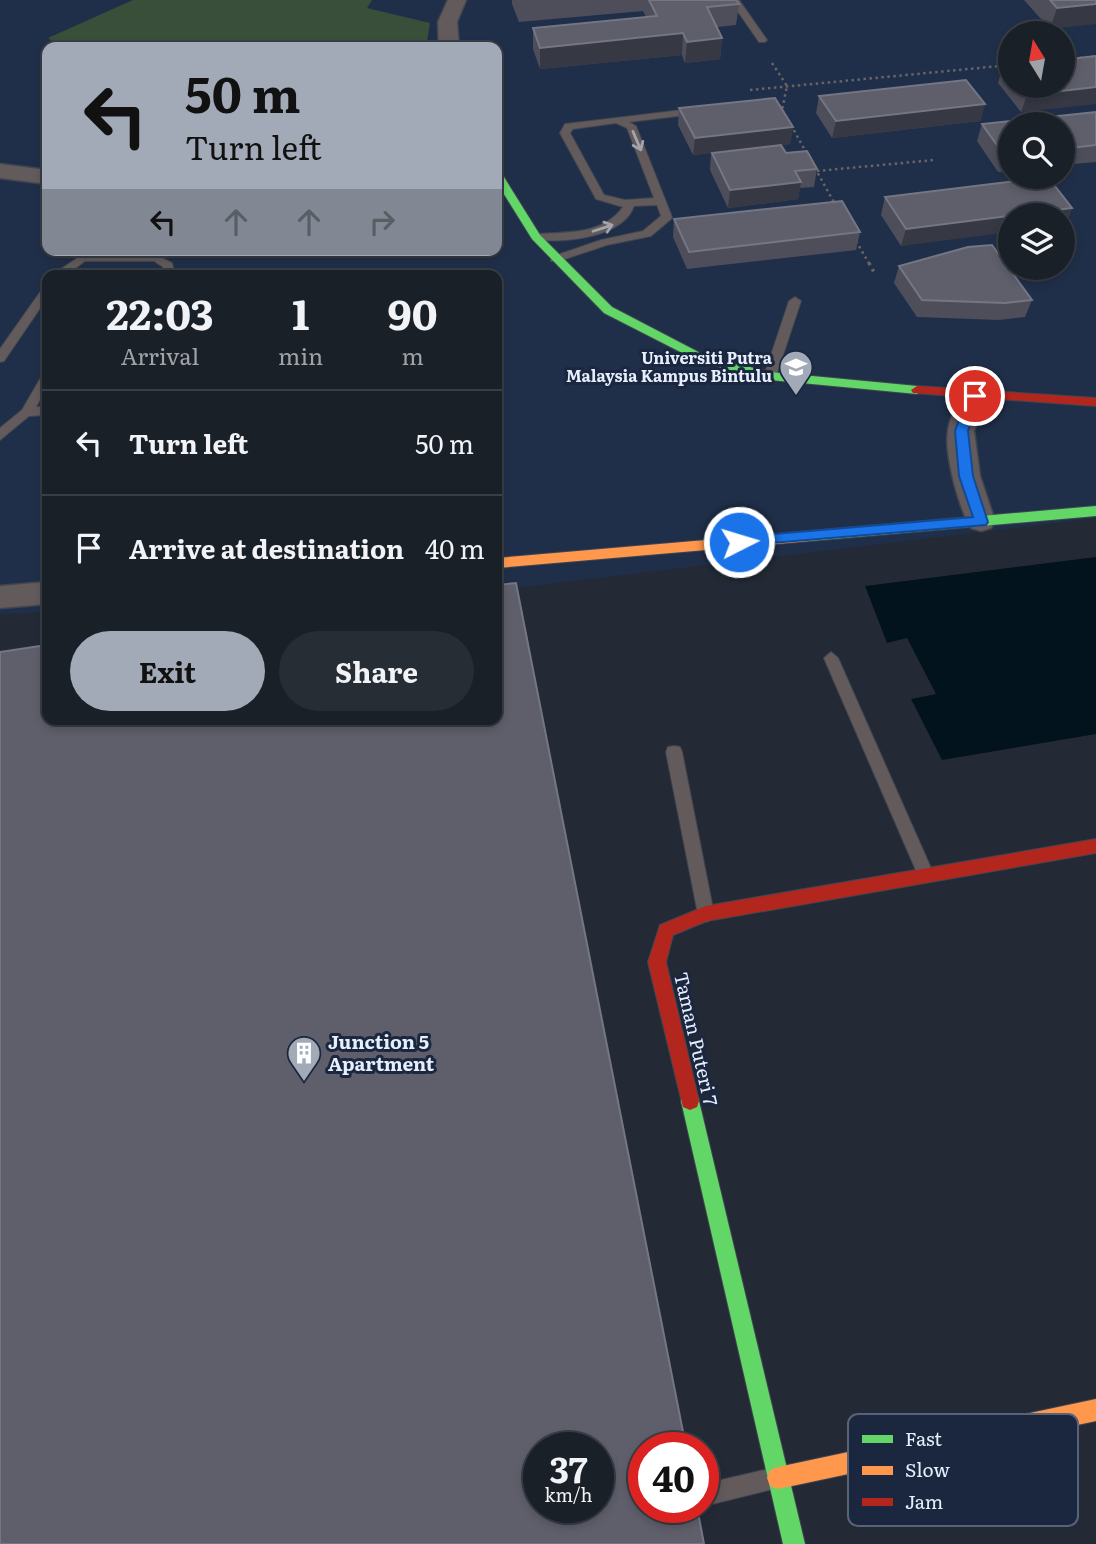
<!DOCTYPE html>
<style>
:root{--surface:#1a2028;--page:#272d34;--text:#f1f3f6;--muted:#9fa3a8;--line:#383e45;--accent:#a2aab8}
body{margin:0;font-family:Literata,serif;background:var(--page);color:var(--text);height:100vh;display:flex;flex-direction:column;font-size:26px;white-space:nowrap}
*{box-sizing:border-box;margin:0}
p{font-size:23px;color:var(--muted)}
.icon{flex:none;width:38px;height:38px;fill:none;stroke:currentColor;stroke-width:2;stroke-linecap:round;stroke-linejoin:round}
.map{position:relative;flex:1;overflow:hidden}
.drawer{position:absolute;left:42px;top:270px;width:460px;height:455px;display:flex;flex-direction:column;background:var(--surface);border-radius:14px;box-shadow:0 4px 10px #0003,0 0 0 2px var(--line)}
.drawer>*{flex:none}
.top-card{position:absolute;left:42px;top:42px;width:460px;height:214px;border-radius:14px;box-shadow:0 4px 10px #0003,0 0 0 2px var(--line);background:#a2aab8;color:#111;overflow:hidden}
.needle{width:46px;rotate:349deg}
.fabs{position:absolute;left:998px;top:21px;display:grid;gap:14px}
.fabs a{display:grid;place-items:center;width:77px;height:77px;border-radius:50%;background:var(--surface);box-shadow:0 4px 10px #0003,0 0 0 2px var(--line);font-size:35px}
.speed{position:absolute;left:523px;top:1432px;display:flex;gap:14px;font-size:35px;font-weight:700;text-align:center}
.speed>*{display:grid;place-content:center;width:91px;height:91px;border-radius:50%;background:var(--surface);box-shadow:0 4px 10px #0003,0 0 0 2px var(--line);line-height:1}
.speed small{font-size:18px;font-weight:400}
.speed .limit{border:10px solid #d22;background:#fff;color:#111}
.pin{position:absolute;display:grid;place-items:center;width:60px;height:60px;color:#fff;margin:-30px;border:4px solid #fff;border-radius:50%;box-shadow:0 2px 7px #0007}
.me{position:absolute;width:77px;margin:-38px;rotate:85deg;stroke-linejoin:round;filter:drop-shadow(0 0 5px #0008)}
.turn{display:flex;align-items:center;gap:24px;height:147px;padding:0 28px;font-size:32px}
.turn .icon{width:91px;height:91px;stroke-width:2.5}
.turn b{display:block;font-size:49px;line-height:60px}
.lanes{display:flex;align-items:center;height:66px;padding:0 28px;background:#0003;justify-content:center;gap:35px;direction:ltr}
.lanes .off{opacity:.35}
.eta{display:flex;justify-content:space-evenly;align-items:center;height:119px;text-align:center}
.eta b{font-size:42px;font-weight:700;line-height:49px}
.primary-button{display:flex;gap:14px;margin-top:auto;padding:14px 28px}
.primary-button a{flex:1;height:80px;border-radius:42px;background:var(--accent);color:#111;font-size:28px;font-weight:700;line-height:80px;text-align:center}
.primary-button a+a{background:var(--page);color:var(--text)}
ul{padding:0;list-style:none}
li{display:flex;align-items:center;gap:21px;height:105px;padding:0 28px;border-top:2px solid var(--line)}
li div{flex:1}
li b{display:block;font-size:26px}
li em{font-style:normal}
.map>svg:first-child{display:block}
</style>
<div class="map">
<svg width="1096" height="1544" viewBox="0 0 1096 1544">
<rect width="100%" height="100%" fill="#232a36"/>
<path fill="#202f49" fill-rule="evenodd" d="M 0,0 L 1096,0 L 1096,518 L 497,590 L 497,275 L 47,275 L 47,612 L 0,614 ZM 1010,33 L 1062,33 L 1062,86 L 1010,86 ZM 47,47 L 497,47 L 497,250 L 47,250 ZM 1010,124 L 1062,124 L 1062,177 L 1010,177 ZM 1010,215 L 1062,215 L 1062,268 L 1010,268 Z"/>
<path fill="#3a4f3a" d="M 133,0 L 372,0 L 367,8 L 430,23 L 426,47 L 60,47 L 48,38 Z"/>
<path fill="#03131d" d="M 1096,557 L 1096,734 L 942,760 L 911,699 L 936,694 L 907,638 L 887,643 L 865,586 Z"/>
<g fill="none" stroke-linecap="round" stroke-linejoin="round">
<defs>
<g id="lane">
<path d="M 730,0 L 739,0 L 767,40 L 765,42 L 759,42 Z"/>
<path d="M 699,108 L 703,109 L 703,113 L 629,122 L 636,126 L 672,217 L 671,219 L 651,236 L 607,245 L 559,261 L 551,261 L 551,257 L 601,240 L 643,231 L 661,216 L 657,205 L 634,206 C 623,238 562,244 532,239 L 532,235 L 536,234 C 567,232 603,235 623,207 L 596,199 L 560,133 L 565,124 ZM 616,123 L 627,128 L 654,198 L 625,200 L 604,195 L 570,133 L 573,129 Z"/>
<path d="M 82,255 L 156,255 L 172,263 L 175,275 L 163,275 L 163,267 L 154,261 L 85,261 L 66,275 L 52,275 Z"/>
<path d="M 47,287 L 47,298 L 4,361 L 0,362 L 0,349 L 43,288 Z"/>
<path d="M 795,297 L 801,301 L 776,376 L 770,380 L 766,379 L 764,376 L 789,301 Z"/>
<path d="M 47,373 L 47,387 L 36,407 L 47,407 L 47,415 L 29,416 L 0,440 L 0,428 L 22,410 L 43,374 Z"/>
<path d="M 831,652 L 838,658 L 934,875 L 932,880 L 926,882 L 920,880 L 918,875 L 824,658 Z"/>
<path d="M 674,746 L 680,747 L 682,752 L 714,914 L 712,919 L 706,922 L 700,919 L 698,914 L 666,752 L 668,747 Z"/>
<path d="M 773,1468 L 781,1471 L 784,1479 L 781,1487 L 704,1506 L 704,1484 Z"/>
</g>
<g id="street">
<path d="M 448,0 L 466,0 L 457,22 L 459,47 L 439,47 L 438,22 Z"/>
<path d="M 0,164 L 47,170 L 47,184 L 0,178 Z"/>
<path d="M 975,387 L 984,390 L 988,396 L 974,431 L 980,476 L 995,521 L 991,528 L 981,531 L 971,528 C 959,508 944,454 948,431 C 949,418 959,401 966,390 Z"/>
<path d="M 47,582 L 47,604 L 0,608 L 0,586 Z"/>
</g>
<g id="fast">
<path d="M 497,171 L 502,174 L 540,235 L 612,307 L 706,356 L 770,372 L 917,386 L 923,390 L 917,394 L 770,380 L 702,363 L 604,313 L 532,239 L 497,183 Z"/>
<path d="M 1096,506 L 1096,516 L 810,541 L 803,536 L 810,531 Z"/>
<path d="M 690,1092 L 697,1095 L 699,1101 L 805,1544 L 783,1544 L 681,1101 L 683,1095 Z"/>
</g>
<g id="slow">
<path d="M 810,531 L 817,536 L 810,541 L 497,568 L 497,558 Z"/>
<path d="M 1096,1399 L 1096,1421 L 778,1489 L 770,1486 L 767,1478 L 770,1470 L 778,1467 Z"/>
</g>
<g id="jam">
<path d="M 917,386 L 1096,398 L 1096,406 L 913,393 L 911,390 Z"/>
<path d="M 1096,839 L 1096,853 L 707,921 L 673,935 L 666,962 L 699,1101 L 697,1107 L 690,1110 L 683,1107 L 648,962 L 660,925 L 706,906 Z"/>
</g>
</defs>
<use href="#lane" stroke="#404650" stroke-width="2"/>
<use href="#street" stroke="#404650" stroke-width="3"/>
<use href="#fast" stroke="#404650" stroke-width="2"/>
<use href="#slow" stroke="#404650" stroke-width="2"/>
<use href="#jam" stroke="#404650" stroke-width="2"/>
<g stroke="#676466" stroke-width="2.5" stroke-dasharray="2.5 3.5" stroke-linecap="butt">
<path d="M 1062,60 L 1096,56"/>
<path d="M 772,63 L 787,86 L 782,110 L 785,115"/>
<path d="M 750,90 L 1010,65"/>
<path d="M 791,125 L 807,154"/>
<path d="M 815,168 L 836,206"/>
<path d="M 817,171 L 934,160"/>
<path d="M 856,241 L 870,265"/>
</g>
<path stroke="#676466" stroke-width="3.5" stroke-dasharray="2.5 4.5" stroke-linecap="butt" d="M 869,263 L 875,274"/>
<use href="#lane" fill="#635a5b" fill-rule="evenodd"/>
<use href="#street" fill="#635a5b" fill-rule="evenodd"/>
<use href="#fast" fill="#63d668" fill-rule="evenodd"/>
<use href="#slow" fill="#ff974d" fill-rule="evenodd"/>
<use href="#jam" fill="#b3261e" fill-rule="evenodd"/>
</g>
<g fill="#4e4e5a">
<path d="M 512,0 L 736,0 L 739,4 L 736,25 L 717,27 L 722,38 L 720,59 L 685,63 L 682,55 L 540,69 L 533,49 L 533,28 L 646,17 L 643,11 L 519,22 L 512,4 Z"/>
<path d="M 1024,0 L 1096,0 L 1050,29 Z"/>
<path d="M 1003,66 L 1010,66 L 1010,86 L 1062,86 L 1021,112 L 998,83 Z"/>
<path d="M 819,96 L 985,104 L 980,121 L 832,138 L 816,113 Z"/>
<path d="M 679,108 L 793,127 L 790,144 L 753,148 L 786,153 L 817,169 L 814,187 L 800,188 L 798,199 L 728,208 L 710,170 L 711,153 L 693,155 L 678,125 Z"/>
<path d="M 1096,112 L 1096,162 L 1062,165 L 1062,124 L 1010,124 L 1010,171 L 998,172 L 977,141 L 982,124 Z"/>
<path d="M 885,197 L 1072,208 L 1066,225 L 1062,226 L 1062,215 L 901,246 L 881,215 Z"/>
<path d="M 674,219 L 860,232 L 856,250 L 687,269 L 673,237 Z"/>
<path d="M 899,266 L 1032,300 L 1025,317 L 999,320 L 917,317 L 894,283 Z"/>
</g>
<g fill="#363844">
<path d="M 1096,4 L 1096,24 L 1050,29 L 1057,8 Z"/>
<path d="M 683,33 L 682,55 L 540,69 L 540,48 Z"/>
<path d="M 722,38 L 720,59 L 685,63 L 687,42 Z"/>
<path d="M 1096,87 L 1096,104 L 1021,112 L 1027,95 Z"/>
<path d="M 985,104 L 980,121 L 832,138 L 836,121 Z"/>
<path d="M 793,127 L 790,144 L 693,155 L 695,138 Z"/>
<path d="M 801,182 L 798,199 L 728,208 L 730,190 Z"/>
<path d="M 1072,208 L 1066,225 L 1062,226 L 1062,215 L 1014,215 Z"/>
<path d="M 1010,216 L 1010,232 L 901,246 L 906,229 Z"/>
</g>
<g fill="#5f5f6c" stroke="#747683" stroke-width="2" fill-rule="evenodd">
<path d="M 649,0 L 736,0 L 739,4 L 707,7 L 722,38 L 687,42 L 683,33 L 540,48 L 533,28 L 657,16 Z"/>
<path d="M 1050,0 L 1096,0 L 1096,4 L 1057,8 Z"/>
<path d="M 1096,56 L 1096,87 L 1027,95 L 1019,86 L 1062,86 L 1062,60 Z"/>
<path d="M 1003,66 L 1010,66 L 1010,75 Z"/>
<path d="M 966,80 L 985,104 L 836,121 L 819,96 Z"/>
<path d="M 775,98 L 793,127 L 695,138 L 679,108 Z"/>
<path d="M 1096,112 L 1096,145 L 1062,149 L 1062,124 L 1010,124 L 1010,154 L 1004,155 L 982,124 Z"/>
<path d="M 781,145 L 786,153 L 807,151 L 817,169 L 795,171 L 801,182 L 730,190 L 712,153 Z"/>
<path d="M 1048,177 L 1072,208 L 906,229 L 885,197 Z"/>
<path d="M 842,201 L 860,232 L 689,252 L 674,219 Z"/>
<path d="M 992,245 L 1032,300 L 1005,303 L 922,300 L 899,266 L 968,247 Z"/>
<path d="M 516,583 L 686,1447 L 644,1447 L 644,1507 L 697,1507 L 704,1544 L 0,1544 L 0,652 L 47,645 L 47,719 L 497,719 L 497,585 ZM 539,1447 L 598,1447 L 598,1507 L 539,1507 Z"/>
</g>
<defs><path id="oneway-shaft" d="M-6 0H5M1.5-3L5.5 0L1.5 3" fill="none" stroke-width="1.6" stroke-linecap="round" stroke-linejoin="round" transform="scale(1.75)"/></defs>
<g stroke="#a4a4ac">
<use href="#oneway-shaft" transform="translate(637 141) rotate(67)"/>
<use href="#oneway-shaft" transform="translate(603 228) rotate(-18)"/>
</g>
<path fill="#1a73e8" stroke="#114b97" stroke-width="2" d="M 975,392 L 981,396 L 968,431 L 973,476 L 988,522 L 986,525 L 734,546 L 734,538 L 739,537 L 973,517 L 959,476 L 955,431 L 968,396 Z"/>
<defs>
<symbol id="university-pin" viewBox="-11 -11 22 30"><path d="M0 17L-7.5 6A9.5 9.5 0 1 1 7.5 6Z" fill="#a2aab8" stroke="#1b273e"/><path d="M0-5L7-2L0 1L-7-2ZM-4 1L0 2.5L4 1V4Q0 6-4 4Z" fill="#fff"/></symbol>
<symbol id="building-pin" viewBox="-11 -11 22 30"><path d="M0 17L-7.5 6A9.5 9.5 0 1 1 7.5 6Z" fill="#a2aab8" stroke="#1b273e"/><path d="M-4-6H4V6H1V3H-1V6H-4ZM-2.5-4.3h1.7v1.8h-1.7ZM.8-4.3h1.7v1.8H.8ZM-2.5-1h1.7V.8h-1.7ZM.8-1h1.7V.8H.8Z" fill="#fff"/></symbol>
</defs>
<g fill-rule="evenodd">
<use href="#university-pin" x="777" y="348" width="38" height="52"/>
<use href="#building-pin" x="285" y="1034" width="38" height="52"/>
</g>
<g text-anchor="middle" stroke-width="6" stroke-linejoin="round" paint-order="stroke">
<g font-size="16" font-weight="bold" fill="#e6effe" stroke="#1b273e" text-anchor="end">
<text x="772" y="364">Universiti Putra<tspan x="772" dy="18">Malaysia Kampus Bintulu</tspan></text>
</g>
<g font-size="19" fill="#e6effe" stroke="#1b273e">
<text transform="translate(696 1039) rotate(77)" y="7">Taman Puteri 7</text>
</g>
<g font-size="19" font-weight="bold" fill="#e6effe" stroke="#1b273e" text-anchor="start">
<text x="328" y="1049">Junction 5<tspan x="328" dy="22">Apartment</tspan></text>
</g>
</g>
<rect x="848" y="1414" width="230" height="112" rx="10" fill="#1b273e" stroke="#586378" stroke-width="2"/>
<rect x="862" y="1435" width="31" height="8" fill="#63d668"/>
<rect x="862" y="1466" width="31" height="9" fill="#ff974d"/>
<rect x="862" y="1498" width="31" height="8" fill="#b3261e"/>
<g font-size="19" fill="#e6effe">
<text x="905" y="1446">Fast</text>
<text x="905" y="1477">Slow</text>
<text x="905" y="1509">Jam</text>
</g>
</svg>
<div class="fabs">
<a><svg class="needle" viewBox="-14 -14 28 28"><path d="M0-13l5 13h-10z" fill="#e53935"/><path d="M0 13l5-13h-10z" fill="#9fa3a8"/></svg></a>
<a><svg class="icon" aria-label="search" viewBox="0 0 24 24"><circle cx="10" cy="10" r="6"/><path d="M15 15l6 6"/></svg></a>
<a><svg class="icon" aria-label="layers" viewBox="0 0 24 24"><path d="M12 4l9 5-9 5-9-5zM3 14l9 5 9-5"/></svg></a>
</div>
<div class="speed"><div>37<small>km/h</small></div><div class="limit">40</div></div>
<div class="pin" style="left:975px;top:396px;background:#d93025"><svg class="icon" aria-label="arrive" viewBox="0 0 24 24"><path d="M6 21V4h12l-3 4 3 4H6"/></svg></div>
<svg class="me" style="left:739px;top:542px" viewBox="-20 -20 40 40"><circle r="17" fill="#1a73e8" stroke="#fff" stroke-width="3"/><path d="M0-11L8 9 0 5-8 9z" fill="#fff"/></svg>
<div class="top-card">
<div class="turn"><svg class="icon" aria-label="left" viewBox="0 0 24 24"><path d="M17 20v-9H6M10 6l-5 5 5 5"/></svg><div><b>50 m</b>Turn left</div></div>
<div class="lanes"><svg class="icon" aria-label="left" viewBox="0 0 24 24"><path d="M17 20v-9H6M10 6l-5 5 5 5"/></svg><svg class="icon off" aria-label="ahead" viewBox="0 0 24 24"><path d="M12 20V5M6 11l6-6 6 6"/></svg><svg class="icon off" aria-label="ahead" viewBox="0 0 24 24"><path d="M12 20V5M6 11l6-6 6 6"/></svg><svg class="icon off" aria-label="right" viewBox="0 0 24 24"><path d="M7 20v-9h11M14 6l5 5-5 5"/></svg></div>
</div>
<section class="drawer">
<div class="eta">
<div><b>22:03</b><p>Arrival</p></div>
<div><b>1</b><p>min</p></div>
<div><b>90</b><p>m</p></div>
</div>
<ul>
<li><svg class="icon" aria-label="left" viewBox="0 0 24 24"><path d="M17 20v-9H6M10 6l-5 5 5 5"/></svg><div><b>Turn left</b></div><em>50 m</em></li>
<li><svg class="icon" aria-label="arrive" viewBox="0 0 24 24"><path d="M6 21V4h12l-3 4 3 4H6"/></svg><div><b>Arrive at destination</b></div><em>40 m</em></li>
</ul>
<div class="primary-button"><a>Exit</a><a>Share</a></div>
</section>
</div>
